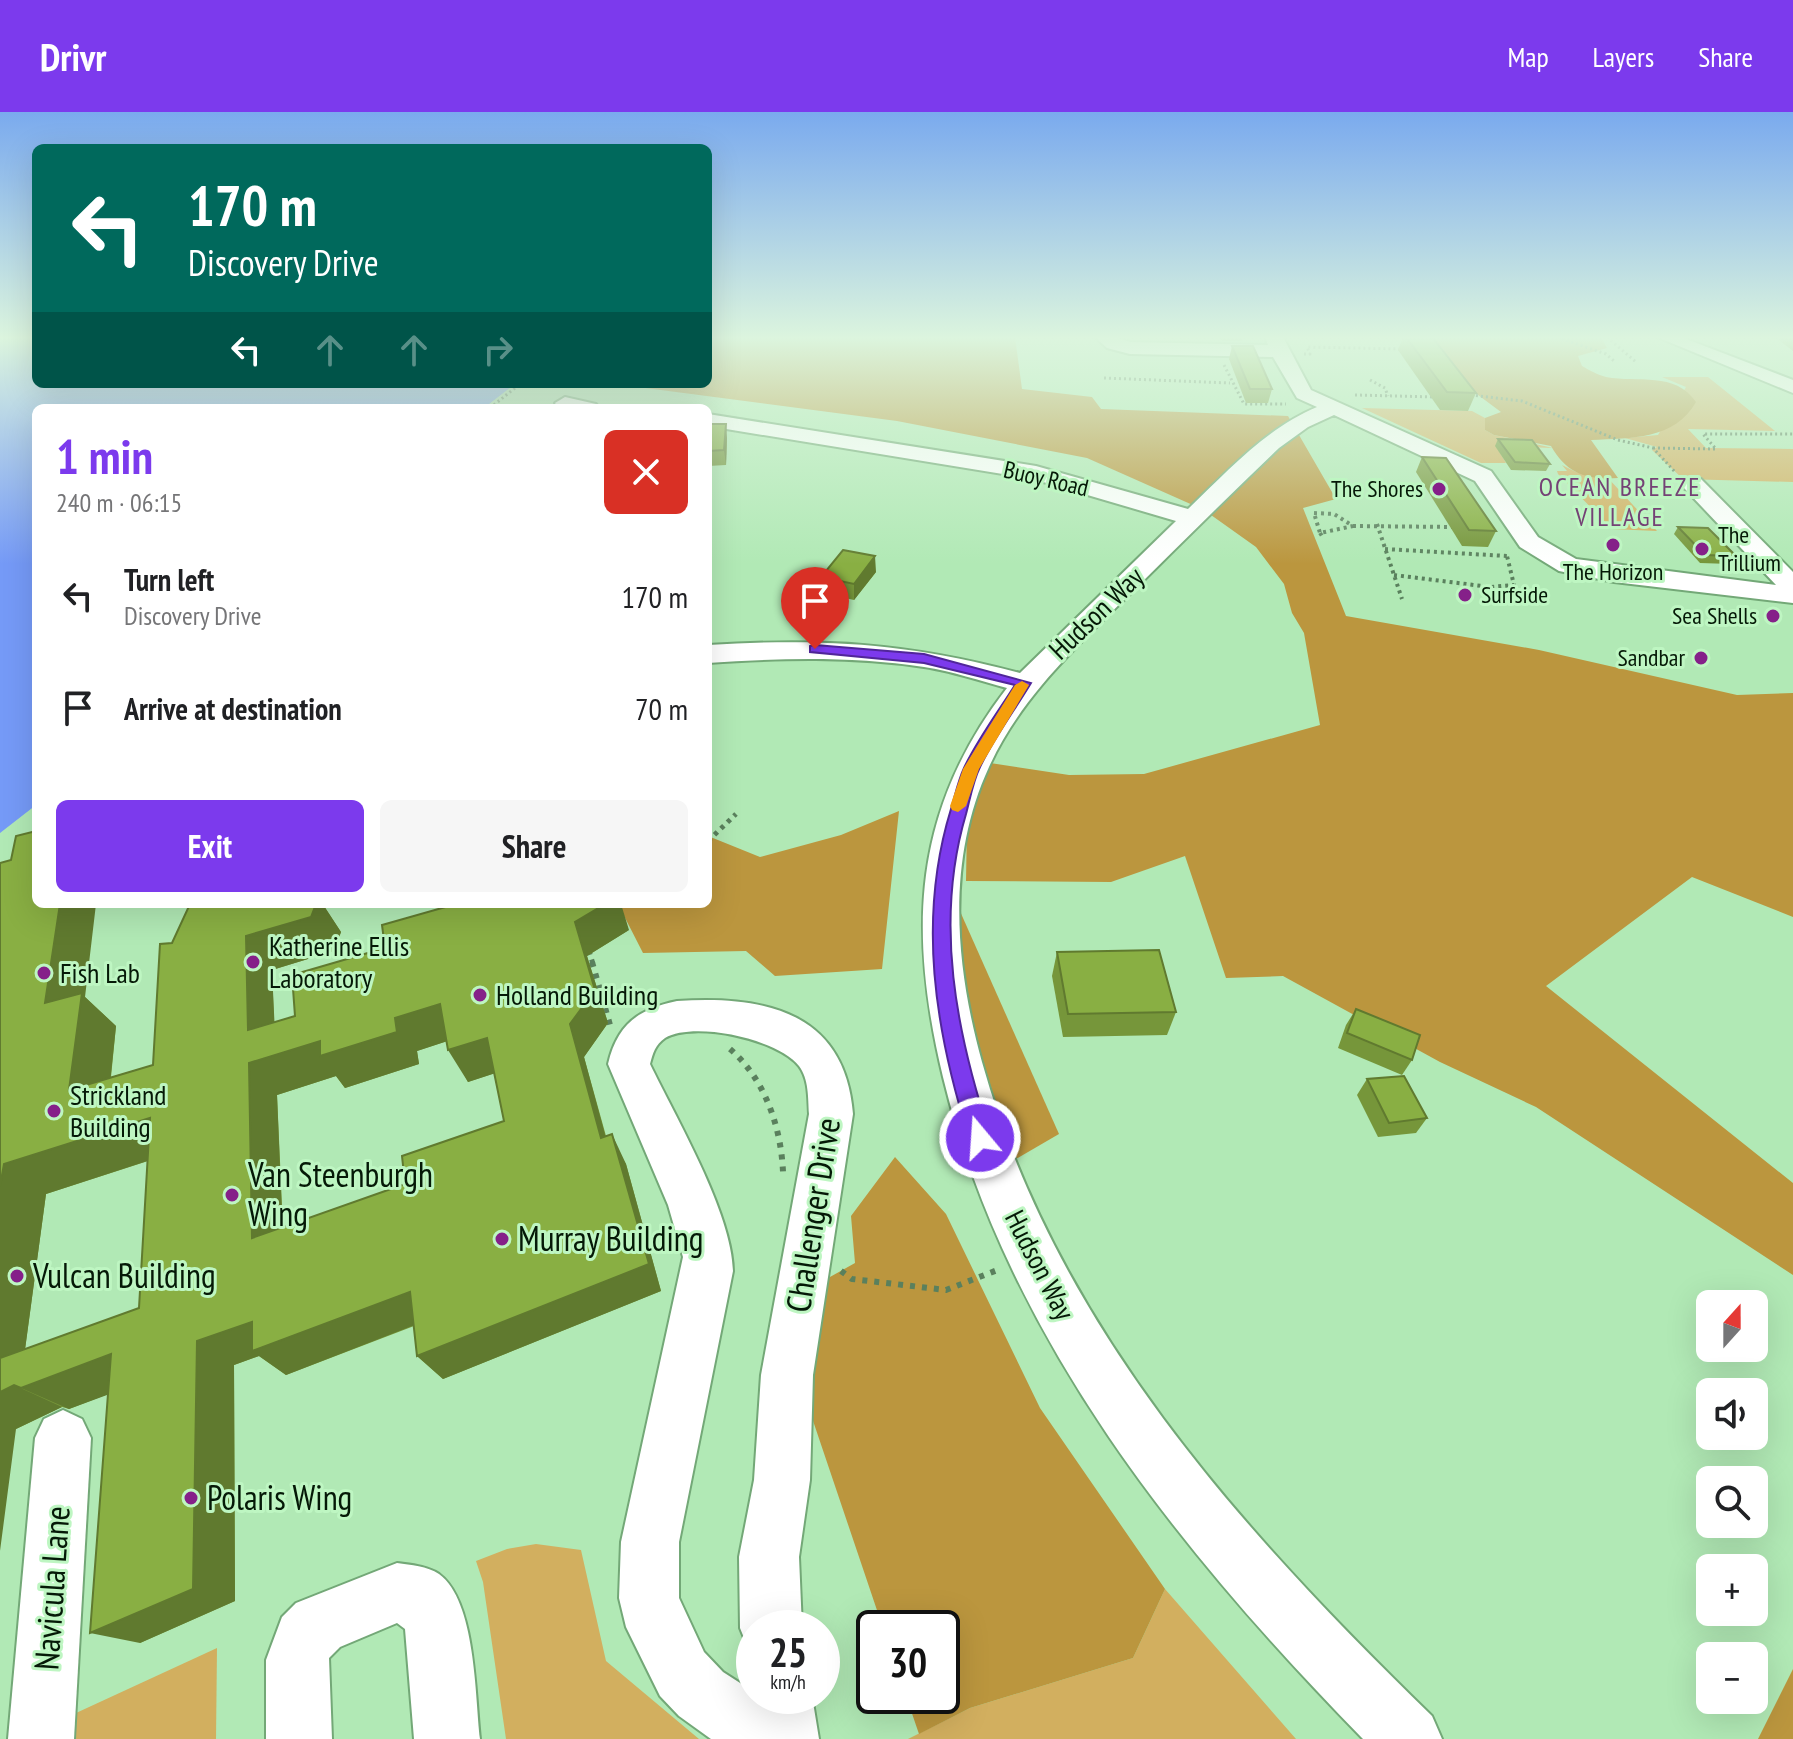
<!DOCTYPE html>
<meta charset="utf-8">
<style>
:root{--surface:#fff;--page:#f6f6f6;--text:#202124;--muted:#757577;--accent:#7c3aed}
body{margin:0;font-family:"PT Sans Narrow",sans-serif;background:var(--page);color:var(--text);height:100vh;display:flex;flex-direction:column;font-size:30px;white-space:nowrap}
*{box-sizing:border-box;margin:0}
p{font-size:26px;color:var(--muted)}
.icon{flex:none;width:44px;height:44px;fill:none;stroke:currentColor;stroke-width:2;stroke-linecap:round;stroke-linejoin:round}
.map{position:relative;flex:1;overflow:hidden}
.details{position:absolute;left:32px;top:292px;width:680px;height:504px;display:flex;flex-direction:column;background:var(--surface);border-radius:12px;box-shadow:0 8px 32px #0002}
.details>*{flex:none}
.banner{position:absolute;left:32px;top:32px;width:680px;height:244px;border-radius:12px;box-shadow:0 8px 32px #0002;background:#00695c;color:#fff;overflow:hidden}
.needle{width:52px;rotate:21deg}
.buttons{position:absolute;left:1696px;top:1178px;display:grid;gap:16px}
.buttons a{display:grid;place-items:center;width:72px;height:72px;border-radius:12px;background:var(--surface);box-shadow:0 8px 32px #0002;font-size:40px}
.speed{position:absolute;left:736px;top:1498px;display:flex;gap:16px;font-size:40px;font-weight:700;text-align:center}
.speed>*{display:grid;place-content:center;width:104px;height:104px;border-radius:50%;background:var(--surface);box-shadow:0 8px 32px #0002;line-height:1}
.speed small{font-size:20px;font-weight:400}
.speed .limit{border:4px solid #111;border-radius:12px;background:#fff;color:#111}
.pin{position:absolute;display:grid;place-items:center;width:68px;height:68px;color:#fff;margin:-82px -34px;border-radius:50% 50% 50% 0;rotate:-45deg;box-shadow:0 0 8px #0007}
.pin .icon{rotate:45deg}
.me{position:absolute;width:88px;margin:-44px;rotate:342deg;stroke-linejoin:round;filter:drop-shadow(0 0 6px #0008)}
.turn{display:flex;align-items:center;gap:28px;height:168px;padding:0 24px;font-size:36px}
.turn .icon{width:104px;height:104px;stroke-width:2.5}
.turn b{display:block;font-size:56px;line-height:68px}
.lanes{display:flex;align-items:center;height:76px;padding:0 24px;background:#0003;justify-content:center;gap:40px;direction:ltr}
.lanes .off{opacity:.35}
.round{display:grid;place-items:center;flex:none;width:84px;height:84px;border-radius:12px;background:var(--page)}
.summary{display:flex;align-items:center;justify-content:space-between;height:136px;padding:0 24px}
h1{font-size:48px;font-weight:700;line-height:60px;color:var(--accent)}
.cta{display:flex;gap:16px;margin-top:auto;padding:16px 24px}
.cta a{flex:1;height:92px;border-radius:12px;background:var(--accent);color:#fff;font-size:32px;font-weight:700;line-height:92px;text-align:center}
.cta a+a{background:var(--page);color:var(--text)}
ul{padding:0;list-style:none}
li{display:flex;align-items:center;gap:24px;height:112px;padding:0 24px}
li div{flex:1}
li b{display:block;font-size:30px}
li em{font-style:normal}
header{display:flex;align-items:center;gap:48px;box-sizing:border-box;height:112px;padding:0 40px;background:var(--accent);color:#fff}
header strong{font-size:38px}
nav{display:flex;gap:44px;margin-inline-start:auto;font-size:28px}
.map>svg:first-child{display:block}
</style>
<header>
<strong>Drivr</strong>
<nav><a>Map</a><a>Layers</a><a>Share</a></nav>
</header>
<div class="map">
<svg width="1793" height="1627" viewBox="0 0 1793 1627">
<rect width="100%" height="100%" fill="#b1e9b5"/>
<g fill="#d2af5f">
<path d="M 1662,265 L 1708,265 L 1775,319 L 1688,317 L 1706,336 L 1793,337 L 1793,370 L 1683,367 L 1652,338 L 1657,335 L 1625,326 L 1658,323 L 1686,275 Z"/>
<path d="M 1362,296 L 1472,299 L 1485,306 L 1485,318 L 1494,323 L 1553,336 L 1496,334 L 1506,351 L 1481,351 Z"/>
<path d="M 1562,353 L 1576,360 L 1608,366 L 1657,419 L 1612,417 L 1558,362 L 1557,359 L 1567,359 Z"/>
<path d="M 536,1432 L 581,1438 L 606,1549 L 699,1627 L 506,1627 L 483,1470 L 476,1449 L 507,1437 Z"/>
<path d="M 1165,1477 L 1296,1627 L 908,1627 L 970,1596 L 1133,1546 Z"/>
<path d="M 217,1536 L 216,1627 L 48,1627 L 50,1613 Z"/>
</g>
<g fill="#bb963e">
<path d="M 708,225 L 1015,225 L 1022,277 L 1092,285 L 1101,297 L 1288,304 L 1336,387 L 1303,396 L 1346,504 L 1539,538 L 1737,583 L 1793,581 L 1793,805 L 1692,765 L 1546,874 L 1793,1071 L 1793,1163 L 1536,995 L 1440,950 L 1283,864 L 1226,866 L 1185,744 L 1111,770 L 966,769 L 967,712 L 977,649 L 1069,663 L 1144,662 L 1320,613 L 1304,521 L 1292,501 L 1284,472 L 1256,435 L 1204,398 L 1087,346 L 897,309 L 615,272 L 708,272 Z"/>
<path d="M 1427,225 L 1601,225 L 1607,236 L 1578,244 L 1582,254 C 1589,258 1598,263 1606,265 C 1638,271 1675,259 1696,290 C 1674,328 1632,326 1591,328 L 1618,366 C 1587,368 1567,362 1551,334 L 1494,323 L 1485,318 L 1485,306 L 1501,300 L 1466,274 Z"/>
<path d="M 899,699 L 882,857 L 775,864 L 746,839 L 643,841 L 618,792 L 708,792 L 708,724 L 760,745 L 841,723 Z"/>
<path d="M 943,761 L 1059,1022 L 997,1058 Z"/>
<path d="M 895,1045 L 946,1102 L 1040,1296 L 1165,1477 L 1133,1546 L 970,1596 L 919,1622 L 906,1584 L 942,1584 L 942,1516 L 883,1516 L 807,1291 L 821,1170 L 855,1151 L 851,1104 Z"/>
<path d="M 1793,1557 L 1793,1627 L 1758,1627 Z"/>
</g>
<path fill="#759af7" d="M 0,225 L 36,225 L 36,272 L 515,272 L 484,296 L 36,296 L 36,693 L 0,721 Z"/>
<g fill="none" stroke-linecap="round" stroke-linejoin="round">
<defs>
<g id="minor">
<path d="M 1095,225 L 1115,225 L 1130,230 L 1268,233 L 1265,225 L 1283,225 L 1311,278 L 1491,359 L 1538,425 L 1576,447 L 1776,473 L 1685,377 L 1681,372 L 1693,365 L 1701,367 L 1793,460 L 1793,491 L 1614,470 L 1559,459 L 1520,435 L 1475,369 L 1334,303 L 1308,315 L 1279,336 C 1229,384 1179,433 1130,482 C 1077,534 1020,586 989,655 C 946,748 955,853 982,950 C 1055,1213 1241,1418 1432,1604 L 1442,1627 L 1363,1627 C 1180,1440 1006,1225 943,965 C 908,819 912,699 1007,576 C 980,569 952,559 924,555 C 852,544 780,546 708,551 L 708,533 C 824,526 908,531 1020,561 L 1176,409 L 1033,367 L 708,314 L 708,302 L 1036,354 L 1188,397 C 1228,359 1265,317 1317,295 L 1297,286 L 1273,245 L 1130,242 L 1107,236 Z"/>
<path d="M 1657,225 L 1681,225 L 1793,268 L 1793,281 Z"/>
<path d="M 565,285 L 596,292 L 599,296 L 558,295 L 555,291 Z"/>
<path d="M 677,889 C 765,883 845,900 853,1002 L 813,1263 L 810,1368 L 799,1445 L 802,1516 L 754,1516 L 754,1540 L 749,1538 L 740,1516 L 739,1445 L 754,1368 L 761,1263 L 809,1002 C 808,986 809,967 799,954 C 778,927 694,909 665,926 C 655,933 653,941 650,952 C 676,1006 732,1101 733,1159 L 679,1430 L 679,1486 L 704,1540 L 723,1560 L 751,1578 L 754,1570 L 754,1584 L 812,1584 L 819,1627 L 711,1627 L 679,1604 L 660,1584 L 626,1515 L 619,1486 L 621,1430 L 683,1145 L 668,1093 L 608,952 C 617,913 638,897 677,889 Z"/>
<path d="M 63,1298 L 82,1307 L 91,1326 L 74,1627 L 8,1627 L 35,1326 L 44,1307 Z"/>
<path d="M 397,1451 C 411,1453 427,1454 439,1462 C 476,1489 475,1584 480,1627 L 414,1627 L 405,1517 L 397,1511 L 340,1535 L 329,1546 L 332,1627 L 266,1627 L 266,1548 L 282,1505 L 296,1491 Z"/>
</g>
</defs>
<use href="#minor" stroke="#73a877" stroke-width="4"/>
<g stroke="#5a805d" stroke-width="3" stroke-dasharray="2 3" stroke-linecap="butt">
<path d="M 1557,225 L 1606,242 L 1614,249"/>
<path d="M 1607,225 L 1636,250"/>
<path d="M 1769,225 L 1793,226"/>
<path d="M 1304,242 L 1310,242 L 1307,235 L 1403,237"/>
<path d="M 1224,253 L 1244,292 L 1286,292"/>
<path d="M 1104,266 L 1230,271"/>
<path d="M 1370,268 L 1385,276 L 1388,284"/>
<path d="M 1355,283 L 1437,285"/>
<path d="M 1471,283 L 1522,289 L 1618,328 L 1653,336 L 1676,361"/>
<path d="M 490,296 L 520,272"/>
<path d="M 1653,336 L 1716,337 L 1703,322 L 1793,322"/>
</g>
<g stroke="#5a805d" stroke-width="4" stroke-dasharray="3 4" stroke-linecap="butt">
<path d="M 1314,401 L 1334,402 L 1353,414 L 1320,421 Z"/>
<path d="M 1377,412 L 1402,487"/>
<path d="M 1353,414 L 1454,415"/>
<path d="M 1320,421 L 1322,424"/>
<path d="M 1385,437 L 1507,444"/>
<path d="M 1394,463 L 1490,475 L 1514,473 L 1507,444"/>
</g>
<g stroke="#5a805d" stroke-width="5" stroke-dasharray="4 5" stroke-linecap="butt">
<path d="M 708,729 L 736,702"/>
<path d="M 589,839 L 593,852"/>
</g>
<g stroke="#5a805d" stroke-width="6" stroke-dasharray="5 7" stroke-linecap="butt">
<path d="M 592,850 L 610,913"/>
<path d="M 730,937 C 765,967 781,1015 783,1060"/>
<path d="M 841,1159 L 852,1167 L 946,1178 L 1000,1157"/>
</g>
<use href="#minor" fill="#fff" fill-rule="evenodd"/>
</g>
<g fill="#76963a" fill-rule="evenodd">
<path d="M 1220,225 L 1243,225 L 1242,229 L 1222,229 Z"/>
<path d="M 1403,225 L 1432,225 L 1476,281 L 1468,299 L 1440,298 L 1398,238 Z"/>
<path d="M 1781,225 L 1793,225 L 1793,239 L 1779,228 Z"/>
<path d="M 1232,234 L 1272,277 L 1268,291 L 1246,291 L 1229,247 Z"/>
<path d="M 708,312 L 727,326 L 726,353 L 708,354 Z"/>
<path d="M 1498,327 L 1550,352 L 1546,359 L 1511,358 L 1495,334 Z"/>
<path d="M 1422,345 L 1496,419 L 1488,435 L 1462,434 L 1416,360 Z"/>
<path d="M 1678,415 L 1736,444 L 1731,452 L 1700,451 L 1674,422 Z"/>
<path d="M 876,460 L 854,488 L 822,481 L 821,465 Z"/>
<path d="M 0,751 L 85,885 L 116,914 L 111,965 L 153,953 L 172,831 L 190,792 L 325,792 L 324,794 L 341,820 L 334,839 L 272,858 L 274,910 L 629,818 L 587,844 L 608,911 L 584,945 L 606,1024 L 626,1052 L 661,1179 L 443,1267 L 417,1244 L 414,1214 L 286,1263 L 259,1244 L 234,1253 L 235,1489 L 140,1531 L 108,1282 L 69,1297 L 62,1295 L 16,1317 ZM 447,929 L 468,970 L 495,961 L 504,1009 L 405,1072 L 283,1115 L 277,983 L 336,964 L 345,976 L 419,952 L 417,939 ZM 148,1049 L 139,1196 L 25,1237 L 46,1082 Z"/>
<path d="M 1057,840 L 1176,900 L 1167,923 L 1063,925 L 1052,864 Z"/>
<path d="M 1356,897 L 1412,948 L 1402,963 L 1338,936 L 1346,913 Z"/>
<path d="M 1367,967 L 1427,1006 L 1416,1021 L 1378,1025 L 1357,983 Z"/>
</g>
<g fill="#607a2f">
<path d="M 726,312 L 727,326 L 726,353 L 724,338 Z"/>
<path d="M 875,444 L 876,460 L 854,488 L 854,472 Z"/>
<path d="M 60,792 L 96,792 L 85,885 L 116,914 L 106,1009 L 69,978 L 45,891 Z"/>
<path d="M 294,792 L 325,792 L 324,794 L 341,820 L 334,839 L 272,858 L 276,943 L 440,892 L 460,925 L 417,939 L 419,952 L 345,976 L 336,964 L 277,983 L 284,1153 L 252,1126 L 246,824 Z"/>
<path d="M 605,792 L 621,792 L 629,818 L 587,844 L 608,911 L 584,945 L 614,1056 L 601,1026 L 570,912 L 575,810 Z"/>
<path d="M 487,926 L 505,958 L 468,970 L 448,938 Z"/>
<path d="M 150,1006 L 184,1037 L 46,1082 L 20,1275 L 14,1273 L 62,1295 L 16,1317 L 0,1439 L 0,1074 L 4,1052 Z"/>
<path d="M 612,1022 L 626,1052 L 661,1179 L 443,1267 L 417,1244 Z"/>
<path d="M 410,1180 L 435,1205 L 286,1263 L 259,1244 L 234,1253 L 235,1489 L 140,1531 L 90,1521 L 197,1229 L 252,1210 Z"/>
<path d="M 111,1242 L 153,1266 L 69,1297 L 21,1276 Z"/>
</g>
<g fill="#89af43" stroke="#607a2f" stroke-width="2" fill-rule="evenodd">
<path d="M 1406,225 L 1432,225 L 1476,281 L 1447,280 Z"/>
<path d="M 1232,234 L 1253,234 L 1272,277 L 1250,277 Z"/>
<path d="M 708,312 L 726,312 L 724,338 L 708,339 Z"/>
<path d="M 1498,327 L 1532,328 L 1550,352 L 1515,350 Z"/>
<path d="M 1422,345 L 1446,346 L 1496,419 L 1469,418 Z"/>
<path d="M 1678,415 L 1708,416 L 1736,444 L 1705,443 Z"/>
<path d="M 843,438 L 875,444 L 854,472 L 821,465 Z"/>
<path d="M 36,719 L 36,792 L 60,792 L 45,891 L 82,881 L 69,978 L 153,953 L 160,832 L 172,831 L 190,792 L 316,792 L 311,805 L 246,824 L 248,918 L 295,904 L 292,863 L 385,836 L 382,813 L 456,792 L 605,792 L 575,810 L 595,878 L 570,912 L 601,1026 L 612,1022 L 649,1152 L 417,1244 L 410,1180 L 252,1239 L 252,1210 L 197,1229 L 193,1477 L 90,1521 L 111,1242 L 21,1276 L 14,1273 L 0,1280 L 0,1246 L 139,1196 L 150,1006 L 4,1052 L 0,1074 L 0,751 L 11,748 L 16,724 ZM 440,892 L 448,938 L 487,926 L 504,1009 L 402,1044 L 405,1072 L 252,1126 L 249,951 L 320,929 L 320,944 L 397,920 L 395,906 Z"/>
<path d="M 1159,838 L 1176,900 L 1068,902 L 1057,840 Z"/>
<path d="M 1356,897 L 1420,923 L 1412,948 L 1347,921 Z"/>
<path d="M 1404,964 L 1427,1006 L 1389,1011 L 1367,967 Z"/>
</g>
<linearGradient id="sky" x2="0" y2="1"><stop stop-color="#7aaaee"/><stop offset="0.5" stop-color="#dcf5de"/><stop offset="1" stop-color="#dcf5de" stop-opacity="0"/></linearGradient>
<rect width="1793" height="452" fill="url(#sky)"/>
<path fill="#7c3aed" stroke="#51269a" stroke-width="2" d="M 815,533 L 924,542 L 1031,571 C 1014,599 994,626 980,655 C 973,669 970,687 966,702 C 934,810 956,921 991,1026 L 988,1033 L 980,1035 L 973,1033 L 969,1026 C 935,918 917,807 951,697 C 955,684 958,669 964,656 C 977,628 998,600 1015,573 L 924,551 L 810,540 L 810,534 Z"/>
<path fill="#f59e0b" d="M 1022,569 L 1029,573 L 979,657 L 966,694 L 958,700 L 952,698 L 950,694 L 963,657 L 1015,573 Z"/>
<g fill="#852089" stroke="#bef6c2" stroke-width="3">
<circle cx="1439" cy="377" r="8"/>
<circle cx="1613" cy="433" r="8"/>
<circle cx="1702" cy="437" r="8"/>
<circle cx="1465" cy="483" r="8"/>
<circle cx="1773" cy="504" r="8"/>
<circle cx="1701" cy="546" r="8"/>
<circle cx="253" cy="850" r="8"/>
<circle cx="44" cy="861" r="8"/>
<circle cx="480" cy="883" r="8"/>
<circle cx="54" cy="999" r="8"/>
<circle cx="232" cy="1083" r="8"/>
<circle cx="502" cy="1127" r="8"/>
<circle cx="17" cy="1164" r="8"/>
<circle cx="191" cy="1386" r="8"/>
</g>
<g text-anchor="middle" stroke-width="6" stroke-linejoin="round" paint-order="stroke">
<g font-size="24" fill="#051907" stroke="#bef6c2">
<text transform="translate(1046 367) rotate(13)" y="8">Buoy Road</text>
</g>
<g font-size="24" fill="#051907" stroke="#bef6c2" text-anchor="end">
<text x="1423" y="385">The Shores</text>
<text x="1718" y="431" text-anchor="start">The<tspan x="1718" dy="28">Trillium</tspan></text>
<text x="1613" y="468" text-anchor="middle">The Horizon</text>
<text x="1481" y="491" text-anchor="start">Surfside</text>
<text x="1757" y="512">Sea Shells</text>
<text x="1685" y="554">Sandbar</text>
</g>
<g font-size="26" letter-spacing="2" fill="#744275" stroke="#bef6c2">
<text x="1620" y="384">OCEAN BREEZE<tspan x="1620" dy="30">VILLAGE</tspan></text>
</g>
<g font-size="28" fill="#051907" stroke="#bef6c2">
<text transform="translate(1096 501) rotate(-44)" y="10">Hudson Way</text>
<text transform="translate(1040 1153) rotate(63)" y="10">Hudson Way</text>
</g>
<g font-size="28" fill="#051907" stroke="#bef6c2" text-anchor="start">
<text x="269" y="844">Katherine Ellis<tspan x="269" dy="32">Laboratory</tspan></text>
<text x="60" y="871">Fish Lab</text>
<text x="496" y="893">Holland Building</text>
<text x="70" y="993">Strickland<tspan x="70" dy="32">Building</tspan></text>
</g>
<g font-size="34" fill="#051907" stroke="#bef6c2" text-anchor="start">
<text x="248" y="1075">Van Steenburgh<tspan x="248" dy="39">Wing</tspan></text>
<text x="518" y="1139">Murray Building</text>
<text x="33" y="1176">Vulcan Building</text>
<text x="207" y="1398">Polaris Wing</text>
</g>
<g font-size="34" fill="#051907" stroke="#bef6c2">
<text transform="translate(813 1103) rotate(-81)" y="12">Challenger Drive</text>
<text transform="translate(52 1476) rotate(-86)" y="12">Navicula Lane</text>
</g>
</g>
</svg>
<div class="buttons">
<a><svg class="needle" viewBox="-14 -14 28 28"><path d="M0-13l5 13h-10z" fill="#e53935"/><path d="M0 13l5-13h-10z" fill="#757577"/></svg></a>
<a><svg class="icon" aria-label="sound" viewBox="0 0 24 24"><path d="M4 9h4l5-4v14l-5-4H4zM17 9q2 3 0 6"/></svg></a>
<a><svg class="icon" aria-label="search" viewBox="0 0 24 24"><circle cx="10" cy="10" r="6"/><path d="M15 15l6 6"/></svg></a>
<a>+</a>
<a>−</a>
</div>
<div class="speed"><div>25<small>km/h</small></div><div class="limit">30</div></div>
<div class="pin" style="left:815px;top:537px;background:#d93025"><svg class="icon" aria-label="arrive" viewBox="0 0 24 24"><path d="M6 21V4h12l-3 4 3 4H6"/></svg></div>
<svg class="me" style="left:980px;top:1026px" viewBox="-20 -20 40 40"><circle r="17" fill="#7c3aed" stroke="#fff" stroke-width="3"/><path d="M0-11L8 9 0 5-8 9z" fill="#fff"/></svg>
<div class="banner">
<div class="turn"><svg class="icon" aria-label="left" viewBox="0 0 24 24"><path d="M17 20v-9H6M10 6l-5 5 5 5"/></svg><div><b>170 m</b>Discovery Drive</div></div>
<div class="lanes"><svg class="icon" aria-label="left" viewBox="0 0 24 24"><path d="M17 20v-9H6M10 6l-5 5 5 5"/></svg><svg class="icon off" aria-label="ahead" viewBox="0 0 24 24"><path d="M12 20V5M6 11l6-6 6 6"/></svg><svg class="icon off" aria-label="ahead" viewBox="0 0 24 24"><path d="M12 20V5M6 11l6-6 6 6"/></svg><svg class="icon off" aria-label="right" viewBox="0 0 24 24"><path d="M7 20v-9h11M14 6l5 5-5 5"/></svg></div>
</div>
<section class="details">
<div class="summary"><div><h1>1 min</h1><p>240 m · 06:15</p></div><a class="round" style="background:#d93025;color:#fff"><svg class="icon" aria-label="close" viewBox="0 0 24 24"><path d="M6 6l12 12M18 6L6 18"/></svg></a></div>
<ul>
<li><svg class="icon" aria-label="left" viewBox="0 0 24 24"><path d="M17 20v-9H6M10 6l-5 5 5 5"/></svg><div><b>Turn left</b><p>Discovery Drive</p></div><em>170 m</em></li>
<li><svg class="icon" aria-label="arrive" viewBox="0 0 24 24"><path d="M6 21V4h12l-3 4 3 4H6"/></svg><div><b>Arrive at destination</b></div><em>70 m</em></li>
</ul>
<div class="cta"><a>Exit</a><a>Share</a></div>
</section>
</div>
